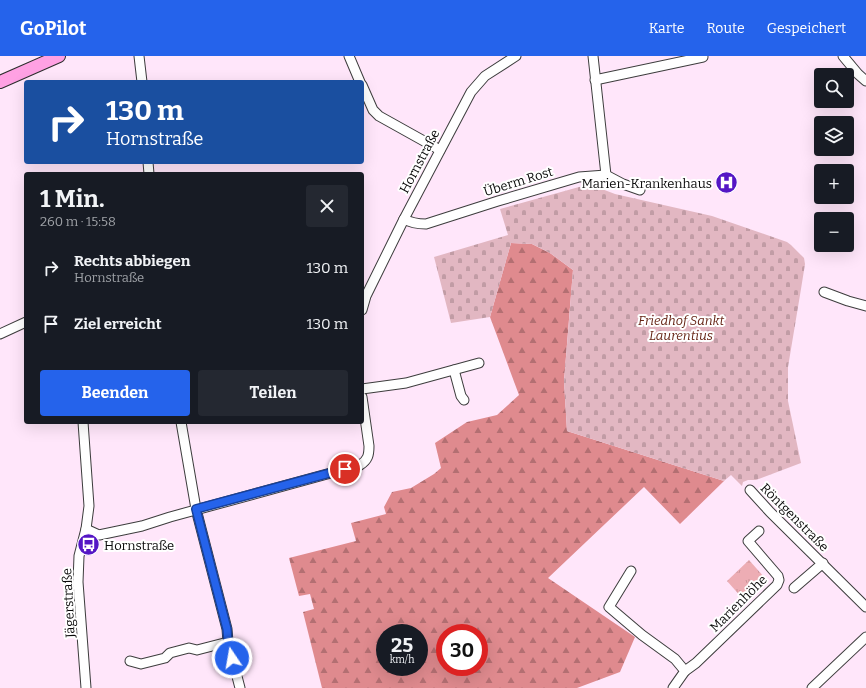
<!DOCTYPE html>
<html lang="de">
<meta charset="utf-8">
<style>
:root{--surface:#171b24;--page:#242831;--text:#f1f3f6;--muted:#9ea1a6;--accent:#2563eb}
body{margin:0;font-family:Bitter,serif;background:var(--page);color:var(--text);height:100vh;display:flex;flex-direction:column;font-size:15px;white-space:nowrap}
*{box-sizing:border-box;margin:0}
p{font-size:13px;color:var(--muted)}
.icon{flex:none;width:22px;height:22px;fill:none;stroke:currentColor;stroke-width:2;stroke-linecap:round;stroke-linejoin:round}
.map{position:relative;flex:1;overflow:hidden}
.panel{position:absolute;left:24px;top:116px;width:340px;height:252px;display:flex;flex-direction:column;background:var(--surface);border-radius:4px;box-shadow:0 4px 16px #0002}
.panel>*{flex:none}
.guide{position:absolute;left:24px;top:24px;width:340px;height:84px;border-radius:4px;box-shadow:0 4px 16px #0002;background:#1a4fa0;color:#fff;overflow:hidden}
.fabs{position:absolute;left:814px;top:12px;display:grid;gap:8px}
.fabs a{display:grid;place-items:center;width:40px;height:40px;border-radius:4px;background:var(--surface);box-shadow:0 4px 16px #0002;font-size:20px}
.speed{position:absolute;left:376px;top:568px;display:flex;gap:8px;font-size:20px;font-weight:700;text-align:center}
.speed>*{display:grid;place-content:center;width:52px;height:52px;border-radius:50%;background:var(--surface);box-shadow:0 4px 16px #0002;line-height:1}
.speed small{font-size:10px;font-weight:400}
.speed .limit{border:6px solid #d22;background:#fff;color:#111}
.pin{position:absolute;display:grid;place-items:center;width:34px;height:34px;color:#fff;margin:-17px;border:2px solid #fff;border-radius:50%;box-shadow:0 1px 4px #0007}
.me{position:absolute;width:44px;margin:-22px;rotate:348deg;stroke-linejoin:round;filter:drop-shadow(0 0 3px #0008)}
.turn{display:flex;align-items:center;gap:14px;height:84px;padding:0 16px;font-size:18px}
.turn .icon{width:52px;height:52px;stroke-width:2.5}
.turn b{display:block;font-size:28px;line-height:34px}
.round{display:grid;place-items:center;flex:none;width:42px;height:42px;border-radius:4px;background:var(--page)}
.overview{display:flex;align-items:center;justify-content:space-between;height:68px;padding:0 16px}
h1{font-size:24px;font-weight:700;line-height:30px}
.action{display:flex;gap:8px;margin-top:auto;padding:8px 16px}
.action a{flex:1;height:46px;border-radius:4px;background:var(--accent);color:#fff;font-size:16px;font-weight:700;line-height:46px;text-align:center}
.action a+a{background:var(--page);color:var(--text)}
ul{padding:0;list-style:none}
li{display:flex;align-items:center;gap:12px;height:56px;padding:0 16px}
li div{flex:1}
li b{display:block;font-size:15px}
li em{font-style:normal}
header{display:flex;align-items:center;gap:24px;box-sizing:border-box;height:56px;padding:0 20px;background:var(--accent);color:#fff}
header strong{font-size:19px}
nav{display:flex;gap:22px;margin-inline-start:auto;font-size:14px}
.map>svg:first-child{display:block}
</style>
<header>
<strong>GoPilot</strong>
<nav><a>Karte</a><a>Route</a><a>Gespeichert</a></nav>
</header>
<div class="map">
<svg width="866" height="632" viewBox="0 0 866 632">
<defs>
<pattern id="forest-firs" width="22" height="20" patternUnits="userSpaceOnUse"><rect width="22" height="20" fill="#df8a8e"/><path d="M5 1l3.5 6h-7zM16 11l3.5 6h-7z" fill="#b36f72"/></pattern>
<pattern id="cemetery-stones" width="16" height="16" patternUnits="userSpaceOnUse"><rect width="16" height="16" fill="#e2b7c2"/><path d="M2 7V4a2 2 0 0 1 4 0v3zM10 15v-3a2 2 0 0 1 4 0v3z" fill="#c19ca5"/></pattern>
<pattern id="park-tufts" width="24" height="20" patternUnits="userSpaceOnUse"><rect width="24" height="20" fill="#edadb4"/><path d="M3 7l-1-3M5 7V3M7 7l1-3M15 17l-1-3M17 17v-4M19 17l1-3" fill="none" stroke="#ca9499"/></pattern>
</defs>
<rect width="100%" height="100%" fill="#ffe6fa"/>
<path fill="url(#forest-firs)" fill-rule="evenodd" d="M 511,187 L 532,188 L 550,197 L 573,214 L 564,325 L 567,375 L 724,425 L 680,468 L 644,431 L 548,522 L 635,581 L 620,616 L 577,632 L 322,632 L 303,556 L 314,553 L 310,538 L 299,540 L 289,502 L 356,485 L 351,467 L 386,458 L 384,451 L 392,436 L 411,432 L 434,418 L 441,412 L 435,387 L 467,366 L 497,359 L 519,339 L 490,261 ZM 385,577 L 419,577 L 419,611 L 385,611 ZM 445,577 L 479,577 L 479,611 L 445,611 Z"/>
<path fill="url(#cemetery-stones)" d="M 587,130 L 594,130 L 615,138 L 712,160 L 787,186 L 791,189 L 804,202 L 805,208 L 801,233 L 788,311 L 788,345 L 801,407 L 756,424 L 748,424 L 743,426 L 742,430 L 731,419 L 724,425 L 567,375 L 564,326 L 573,214 L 550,197 L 532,188 L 511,187 L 490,261 L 451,267 L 434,201 L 508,179 L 500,153 L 579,131 Z"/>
<path fill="url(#park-tufts)" d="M 749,504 L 765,522 L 743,543 L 727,525 Z"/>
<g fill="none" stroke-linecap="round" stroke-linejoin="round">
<defs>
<g id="street">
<path d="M 139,0 L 142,26"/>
<path d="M 349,0 L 360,26"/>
<path d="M 593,0 L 606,119"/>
<path d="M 843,0 L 858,18 L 866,25"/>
<path d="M 595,24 L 703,1"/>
<path d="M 362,29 L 373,54 L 379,60 L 440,94"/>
<path d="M 148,106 L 149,118"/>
<path d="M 404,163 C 411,167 418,168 426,168 L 498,145 L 579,121 L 606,119 L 623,128 L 640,134"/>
<path d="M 824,236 L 848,245 L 866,250"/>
<path d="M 362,254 L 366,240 L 404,163 L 471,36 L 485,20 L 516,0"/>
<path d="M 0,278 L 26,266"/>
<path d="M 454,314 L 461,340 L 464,344"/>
<path d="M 362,333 L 406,327 L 479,307"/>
<path d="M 83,366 L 89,450 L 86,473 L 79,500 L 78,526 L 86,632"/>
<path d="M 181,366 L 196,453 L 227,573 L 228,586 L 240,632"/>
<path d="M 750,434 L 770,456 L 866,551"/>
<path d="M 86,473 L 99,479 L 142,470 L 170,461 L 360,409 C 368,404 369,399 369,390 L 362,341"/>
<path d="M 631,515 L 609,551 L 642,579 L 675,603 L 685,615 L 673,632"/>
<path d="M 794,532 L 823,507"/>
<path d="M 130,605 L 141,608 L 165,602 L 170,597 L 189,592 L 197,594 L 228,586"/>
<path d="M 685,615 L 696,607 L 777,529 L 779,524 L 778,520 L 748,485 L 759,475"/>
<path d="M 812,632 L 866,581"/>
</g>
<path id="secondary" d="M 0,26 L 59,0"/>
</defs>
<use href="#street" stroke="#3d3d3d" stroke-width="11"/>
<use href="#secondary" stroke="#2c2c2c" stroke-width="14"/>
<use href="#street" stroke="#fff" stroke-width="9"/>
<use href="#secondary" stroke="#ffa1e3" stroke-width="12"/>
</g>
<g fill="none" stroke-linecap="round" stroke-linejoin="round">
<defs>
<path id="route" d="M 232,602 L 228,586 L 227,573 L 196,453 L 345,413"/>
</defs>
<use href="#route" stroke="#184099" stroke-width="10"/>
<use href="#route" stroke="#2563eb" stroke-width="7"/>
</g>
<defs>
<symbol id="hospital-disc" viewBox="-11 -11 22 22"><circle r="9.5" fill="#5416c5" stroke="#fff"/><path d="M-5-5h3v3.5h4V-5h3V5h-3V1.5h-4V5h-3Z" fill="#fff"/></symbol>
<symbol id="bus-disc" viewBox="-11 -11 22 22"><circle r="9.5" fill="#5416c5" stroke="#fff"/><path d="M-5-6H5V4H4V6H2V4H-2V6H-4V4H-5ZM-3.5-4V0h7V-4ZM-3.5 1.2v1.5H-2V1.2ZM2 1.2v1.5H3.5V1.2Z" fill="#fff"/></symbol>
</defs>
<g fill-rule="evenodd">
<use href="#hospital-disc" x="714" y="114" width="25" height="25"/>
<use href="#bus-disc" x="76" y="476" width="25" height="25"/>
</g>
<g text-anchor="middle" stroke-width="4" stroke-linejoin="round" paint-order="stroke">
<g font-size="13" fill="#0a0a0a" stroke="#fff">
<text transform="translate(419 105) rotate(-62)" y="5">Hornstraße</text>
<text transform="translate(518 125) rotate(-17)" y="5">Überm Rost</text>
<text transform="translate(795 461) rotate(45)" y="5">Röntgenstraße</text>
<text transform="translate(68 547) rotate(-93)" y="5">Jägerstraße</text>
<text transform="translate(738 547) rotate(-45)" y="5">Marienhöhe</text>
</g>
<g font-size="13" fill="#0a0a0a" stroke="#fff" text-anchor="end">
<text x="712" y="132">Marien-Krankenhaus</text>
<text x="104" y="494" text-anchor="start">Hornstraße</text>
</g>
<g font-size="13" font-style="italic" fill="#662515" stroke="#fff">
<text x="681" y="269">Friedhof Sankt<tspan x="681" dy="15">Laurentius</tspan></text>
</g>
</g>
</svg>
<div class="fabs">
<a><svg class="icon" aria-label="search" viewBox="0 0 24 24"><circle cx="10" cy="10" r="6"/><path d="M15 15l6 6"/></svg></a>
<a><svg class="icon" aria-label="layers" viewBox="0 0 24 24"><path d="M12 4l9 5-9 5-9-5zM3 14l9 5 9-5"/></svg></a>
<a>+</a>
<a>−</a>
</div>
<div class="speed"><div>25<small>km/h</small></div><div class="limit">30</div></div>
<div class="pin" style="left:345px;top:413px;background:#d93025"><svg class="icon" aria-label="arrive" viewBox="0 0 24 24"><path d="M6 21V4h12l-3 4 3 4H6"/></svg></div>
<svg class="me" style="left:232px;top:602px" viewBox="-20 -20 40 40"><circle r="17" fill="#2563eb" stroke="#fff" stroke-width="3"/><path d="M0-11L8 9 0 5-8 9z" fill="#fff"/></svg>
<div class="guide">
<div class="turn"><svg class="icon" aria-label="right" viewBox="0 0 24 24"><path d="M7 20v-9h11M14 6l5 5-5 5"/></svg><div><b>130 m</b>Hornstraße</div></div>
</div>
<section class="panel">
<div class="overview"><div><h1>1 Min.</h1><p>260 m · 15:58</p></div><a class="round"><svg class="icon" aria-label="close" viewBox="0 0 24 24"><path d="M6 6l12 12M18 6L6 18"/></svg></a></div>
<ul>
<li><svg class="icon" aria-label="right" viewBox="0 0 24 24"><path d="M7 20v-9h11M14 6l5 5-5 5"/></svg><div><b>Rechts abbiegen</b><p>Hornstraße</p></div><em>130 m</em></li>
<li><svg class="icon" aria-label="arrive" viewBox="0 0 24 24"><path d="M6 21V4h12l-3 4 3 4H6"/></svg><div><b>Ziel erreicht</b></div><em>130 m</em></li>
</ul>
<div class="action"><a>Beenden</a><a>Teilen</a></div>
</section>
</div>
